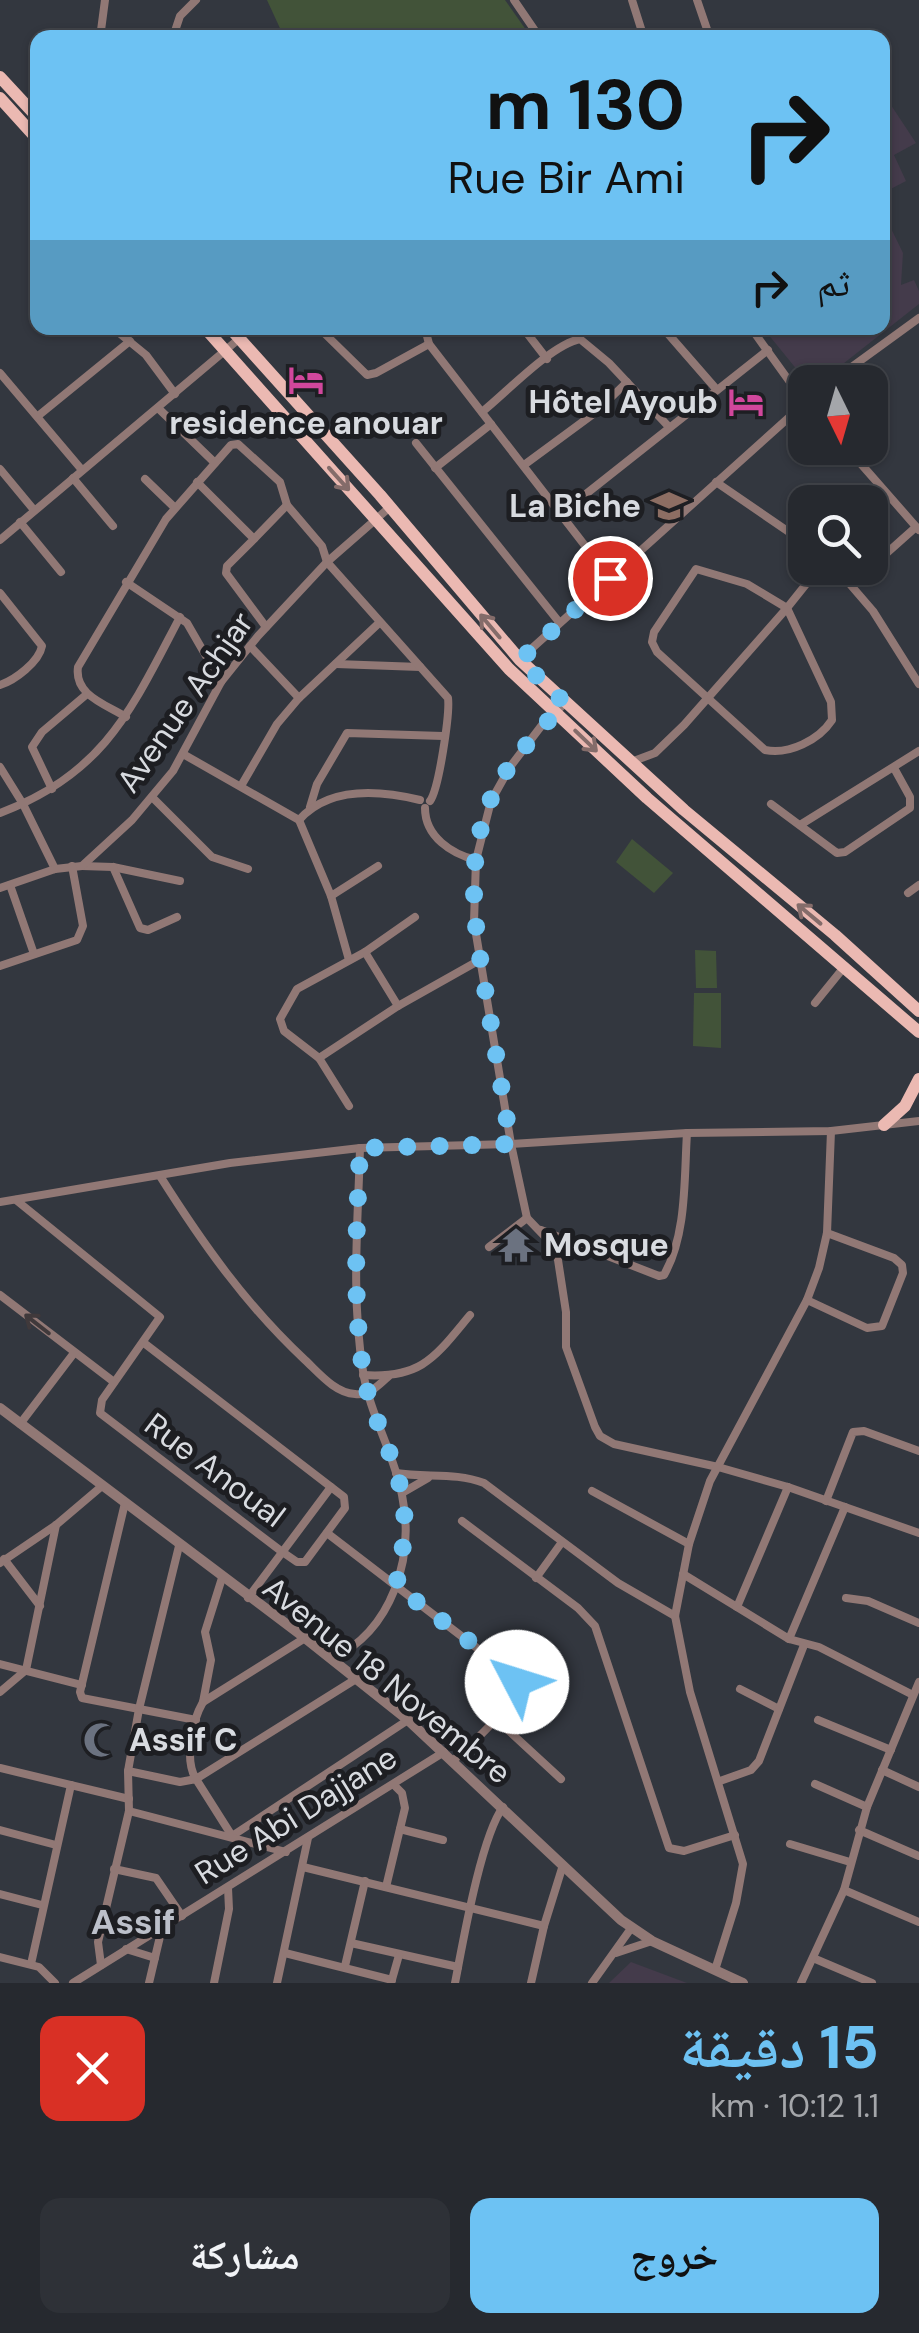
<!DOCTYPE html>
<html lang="ar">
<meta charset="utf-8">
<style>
:root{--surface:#26292f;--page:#2e3137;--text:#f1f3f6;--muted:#a4a6aa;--line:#42454b;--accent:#6dc2f3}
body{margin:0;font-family:"DM Sans","Noto Naskh Arabic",sans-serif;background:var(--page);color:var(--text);direction:rtl;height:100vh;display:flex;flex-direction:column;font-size:38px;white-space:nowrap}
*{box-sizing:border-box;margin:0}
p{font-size:32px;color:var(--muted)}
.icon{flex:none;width:55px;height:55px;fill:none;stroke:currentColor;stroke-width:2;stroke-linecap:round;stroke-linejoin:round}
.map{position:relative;height:1983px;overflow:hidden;direction:ltr}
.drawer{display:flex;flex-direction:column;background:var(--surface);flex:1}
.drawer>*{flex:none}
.top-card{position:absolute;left:30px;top:30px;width:860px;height:305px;border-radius:20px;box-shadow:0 2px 8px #0004,0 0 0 2px var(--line);direction:rtl;background:#6dc2f3;color:#111;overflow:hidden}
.needle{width:65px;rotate:175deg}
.fabs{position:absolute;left:788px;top:365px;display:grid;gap:20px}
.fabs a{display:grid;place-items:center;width:100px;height:100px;border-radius:20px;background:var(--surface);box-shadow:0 2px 8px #0004,0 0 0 2px var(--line);font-size:50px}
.pin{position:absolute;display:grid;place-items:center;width:85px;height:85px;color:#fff;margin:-42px;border:5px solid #fff;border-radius:50%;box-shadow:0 2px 10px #0007}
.me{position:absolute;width:110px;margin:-55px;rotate:310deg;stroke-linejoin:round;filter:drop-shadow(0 0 8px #0008)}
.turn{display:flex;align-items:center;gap:35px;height:210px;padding:0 40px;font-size:45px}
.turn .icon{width:130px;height:130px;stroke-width:2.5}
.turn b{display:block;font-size:70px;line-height:85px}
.then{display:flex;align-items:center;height:95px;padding:0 40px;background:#0003;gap:20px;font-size:38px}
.round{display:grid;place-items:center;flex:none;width:105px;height:105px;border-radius:20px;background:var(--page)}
.head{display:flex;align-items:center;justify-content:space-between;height:170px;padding:0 40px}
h1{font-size:60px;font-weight:800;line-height:75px;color:var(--accent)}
.action{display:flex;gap:20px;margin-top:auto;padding:20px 40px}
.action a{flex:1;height:115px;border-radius:20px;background:var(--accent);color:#111;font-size:40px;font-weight:800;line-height:115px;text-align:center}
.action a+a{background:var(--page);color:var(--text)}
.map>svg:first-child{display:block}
</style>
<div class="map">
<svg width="919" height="1983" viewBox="0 0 919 1983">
<rect width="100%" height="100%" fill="#33373f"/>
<g fill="#443b4b">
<path d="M 883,93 L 916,143 L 894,155 L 906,181 L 883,193 Z"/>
<path d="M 883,212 L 903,253 L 901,285 L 914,280 L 919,291 L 919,304 L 820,382 L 807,382 L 763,328 L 882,328 Z"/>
<path d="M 631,1962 L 687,1983 L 609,1983 Z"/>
</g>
<g fill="#425339">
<path d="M 267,0 L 505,0 L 531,37 L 284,37 Z"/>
<path d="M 632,839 L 673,873 L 654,893 L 616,862 Z"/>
<path d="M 695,950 L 716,951 L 717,988 L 696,988 Z"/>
<path d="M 694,993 L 721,993 L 721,1048 L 693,1046 Z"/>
</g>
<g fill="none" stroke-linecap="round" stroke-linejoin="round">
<path stroke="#917875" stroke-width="6" d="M 625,38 L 643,33"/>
<g stroke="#917875" stroke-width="8">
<path d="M 514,0 L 540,38"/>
<path d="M 632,0 L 644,38"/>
<path d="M 697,0 L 710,38"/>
<path d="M 100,38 L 105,0"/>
<path d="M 180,38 L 175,31 L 180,16 L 196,0"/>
<path d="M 113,328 L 146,355 L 175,394"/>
<path d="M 319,328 L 367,375 L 376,373 L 429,344"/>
<path d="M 425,328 L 429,344 L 610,578"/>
<path d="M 523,328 L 547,359"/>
<path d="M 663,328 L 717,390"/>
<path d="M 751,328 L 805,403"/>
<path d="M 0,373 L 82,470"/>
<path d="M 831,382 L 919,318"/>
<path d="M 158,408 L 215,463"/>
<path d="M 482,412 C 507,392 551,345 580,339 L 609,363 L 669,427"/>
<path d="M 38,416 L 130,341"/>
<path d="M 416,443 L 559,622"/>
<path d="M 847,448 L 919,530"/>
<path d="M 524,465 L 596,412 L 627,382"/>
<path d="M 435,468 L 491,424"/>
<path d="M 0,469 L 34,510"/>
<path d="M 73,478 L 113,526"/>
<path d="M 145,479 L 174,507"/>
<path d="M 197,482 L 254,539 L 227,566 L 226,573 L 266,627"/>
<path d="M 716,482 L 805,543"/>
<path d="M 562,513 L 768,350"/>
<path d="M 20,522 L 61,572"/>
<path d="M 254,539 L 287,505"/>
<path d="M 0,540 L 240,338"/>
<path d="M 836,568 L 873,611 L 919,684"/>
<path d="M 696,569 L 747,584 L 787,608 L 831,702 L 832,720 C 819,740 789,755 765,750 L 657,652 L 652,642 L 654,632 Z"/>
<path d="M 126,582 L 187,623 L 221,682"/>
<path d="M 852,584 L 916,527"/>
<path d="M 0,593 L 42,646 C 39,662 15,680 0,685"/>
<path d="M 250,646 L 299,698"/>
<path d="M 520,659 L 805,403"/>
<path d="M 336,664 L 420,667"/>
<path d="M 565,703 L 542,725 L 510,767 L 491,801 L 476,860 L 474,922 L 511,1144 L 527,1218 L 553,1245 L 558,1260 L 566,1312 L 566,1347 L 595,1427 L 600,1436 L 614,1444 L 718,1467 L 788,1487 L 919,1533"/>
<path d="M 126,717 C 105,704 74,695 78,667 L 166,519 L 231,445 L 238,444 L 280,482 L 287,505 L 322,546 L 327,562 L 448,698 C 450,713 439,789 430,801"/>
<path d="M 183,754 L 299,820 L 331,896 L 349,960"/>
<path d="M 631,762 L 655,753 L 684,725 L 787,608 L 819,568"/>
<path d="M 0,767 L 23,804 L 55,869"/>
<path d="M 241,786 L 277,724 L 299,698 L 379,623"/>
<path d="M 52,789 L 32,747 L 42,732 L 87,694"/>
<path d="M 152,797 L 212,857 L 248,869"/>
<path d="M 771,804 L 837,853 L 845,852 L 910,808 L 910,797 L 894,768"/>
<path d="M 310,807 L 317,784 L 347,733 L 443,736"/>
<path d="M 425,808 C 425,837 452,854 476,860"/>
<path d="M 0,813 C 105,773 131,710 180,617"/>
<path d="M 299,820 C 329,786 379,790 420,800"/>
<path d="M 800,825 L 919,751"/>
<path d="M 82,866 L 113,867 L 180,881"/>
<path d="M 113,867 L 140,928 L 148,930 L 177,917"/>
<path d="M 10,885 L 34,954"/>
<path d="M 0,888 L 55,869 L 82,866 L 132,820 L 173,771 L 221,682 L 258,636 L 327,562 L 390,507"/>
<path d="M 908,893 L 919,885"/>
<path d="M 331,896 L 378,866"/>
<path d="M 365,952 L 398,1006"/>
<path d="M 0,966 L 77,940 L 83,926 L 72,866"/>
<path d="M 815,1003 L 845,966"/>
<path d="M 319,1058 L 398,1006 L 478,961"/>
<path d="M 349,1106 L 319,1058 L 284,1031 L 280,1019 L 297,989 L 365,952 L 415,917"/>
<path d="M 160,1176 C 203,1244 246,1305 305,1360 C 319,1373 335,1393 355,1394 C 370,1396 378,1385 388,1377"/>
<path d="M 16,1200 L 160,1317 L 102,1400 L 100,1413 L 281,1551 L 297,1562 L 305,1562 L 345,1508 L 344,1497 L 144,1343"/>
<path d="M 0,1202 L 230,1163 L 360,1148 L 511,1144 L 687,1133 L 831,1131 L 919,1121"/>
<path d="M 541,1230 L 659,1276 L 664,1275 C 687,1234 684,1179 687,1133"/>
<path d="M 489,1247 L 527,1218"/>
<path d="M 0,1295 L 114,1382"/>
<path d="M 807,1300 L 867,1328 L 882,1326 L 903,1273 L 902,1265 L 894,1258 L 827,1233"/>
<path d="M 363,1375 C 422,1379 435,1357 470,1315"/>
<path d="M 20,1424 L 74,1353"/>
<path d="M 396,1473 C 426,1478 455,1472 484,1483 L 618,1583 L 675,1616"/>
<path d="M 592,1491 L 689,1544"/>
<path d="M 402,1493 L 428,1478"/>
<path d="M 826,1501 L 853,1432 L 864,1431 L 919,1451"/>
<path d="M 125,1503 L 80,1692 L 82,1698 L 196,1720"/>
<path d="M 462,1521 L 578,1608 L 595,1626 L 669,1848 L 684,1851 L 735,1835"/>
<path d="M 327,1533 L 516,1678 C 517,1706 473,1742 454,1760"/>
<path d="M 4,1559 L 40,1606"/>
<path d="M 0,1563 L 56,1525 L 102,1486"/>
<path d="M 683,1574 L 789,1639 L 819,1647 L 913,1695"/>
<path d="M 536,1578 L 562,1542"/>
<path d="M 248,1598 L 331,1487"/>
<path d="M 846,1598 L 868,1601 L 919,1623"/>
<path d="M 737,1607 L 788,1487"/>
<path d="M 305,1638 L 203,1702 C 192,1721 184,1760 196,1779 L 356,1679"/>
<path d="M 789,1639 L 845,1507"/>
<path d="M 332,1659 C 392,1630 415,1559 402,1495 C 394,1453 369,1413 363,1371 C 351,1296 358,1222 360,1148"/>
<path d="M 0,1664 L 82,1685"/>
<path d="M 740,1689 L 779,1709"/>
<path d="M 0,1692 L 26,1670 L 56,1525"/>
<path d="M 203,1702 L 211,1660 L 205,1632 L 222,1578"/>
<path d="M 496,1719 L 561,1779"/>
<path d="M 818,1720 L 891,1750"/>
<path d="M 0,1768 L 129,1799"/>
<path d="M 882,1770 L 919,1787"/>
<path d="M 128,1771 L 180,1782 L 196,1779 L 232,1836 L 408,1720"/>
<path d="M 720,1781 L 751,1770 L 759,1761 L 804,1645"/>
<path d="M 815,1784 L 867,1807"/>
<path d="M 129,1811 L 286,1852"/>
<path d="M 400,1829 L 443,1840"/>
<path d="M 0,1830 L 56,1845"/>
<path d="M 859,1830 L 919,1856"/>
<path d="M 790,1844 L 850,1862"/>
<path d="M 303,1867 L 544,1926"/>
<path d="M 114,1869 L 156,1878 L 182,1916"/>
<path d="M 386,1887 L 405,1808 L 402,1793 L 394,1785"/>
<path d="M 844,1890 L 919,1922"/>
<path d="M 0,1894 L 42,1905"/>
<path d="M 351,1943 L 458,1967"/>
<path d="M 126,1949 L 155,1958"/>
<path d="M 285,1953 L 392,1980"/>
<path d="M 616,1953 L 652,1941"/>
<path d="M 0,1957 L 39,1967 L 55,1983"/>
<path d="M 813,1958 L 872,1983"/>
<path d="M 31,1964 L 71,1785"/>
<path d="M 101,1965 L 98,1942 L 129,1811 L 128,1771 L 139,1709 L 179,1546"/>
<path d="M 345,1966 L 365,1881"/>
<path d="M 715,1970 L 736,1903 L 743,1864 L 690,1692 L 675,1616 L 689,1544 L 710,1481 L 807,1300 L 819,1268 L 827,1233 L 831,1131"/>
<path d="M 73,1983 L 444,1752"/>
<path d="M 149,1983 L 162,1928"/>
<path d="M 214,1983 L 229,1909 L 228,1888"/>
<path d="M 277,1983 L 308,1838"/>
<path d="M 391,1983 L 399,1955"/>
<path d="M 455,1983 C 463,1942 481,1837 503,1807"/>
<path d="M 531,1983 L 544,1926 L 563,1865"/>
<path d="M 592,1983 L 632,1927"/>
<path d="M 801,1983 L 844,1890 L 867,1807 L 919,1682"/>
</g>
<path stroke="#917875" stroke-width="10" d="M 0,1408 L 305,1638 L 408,1720 L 621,1920 L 652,1941 L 743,1983"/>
<g stroke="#ebb9b2" stroke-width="12">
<path d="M 0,77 L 38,118"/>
<path d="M 0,98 L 38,140"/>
<path d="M 205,328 L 509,669 L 647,798 L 919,1032"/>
<path d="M 230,328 L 380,495 L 520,660 L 684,810 L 835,935 L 919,1011"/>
<path d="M 884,1125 L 905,1106 L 919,1079"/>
</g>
</g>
<defs><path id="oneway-shaft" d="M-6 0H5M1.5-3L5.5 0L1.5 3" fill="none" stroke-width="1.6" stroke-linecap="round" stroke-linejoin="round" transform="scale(2.5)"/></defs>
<g stroke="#846c6a">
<use href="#oneway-shaft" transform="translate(339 479) rotate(48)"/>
<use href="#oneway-shaft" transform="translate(490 626) rotate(-130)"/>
<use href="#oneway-shaft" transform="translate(586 741) rotate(44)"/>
<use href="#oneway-shaft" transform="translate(809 914) rotate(-140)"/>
</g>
<use stroke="#40393b" href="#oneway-shaft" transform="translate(37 1324) rotate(-142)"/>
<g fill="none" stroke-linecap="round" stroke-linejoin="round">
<path stroke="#6dc2f3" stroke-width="18" stroke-dasharray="0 32.4" d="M 517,1682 L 514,1675 L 396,1586 C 402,1557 408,1524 402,1495 C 394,1452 369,1413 363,1370 C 352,1296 357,1222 360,1148 L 511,1144 C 503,1098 496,1052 488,1007 C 477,938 462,869 490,801 C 506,763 538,732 565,703 L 520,660 L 610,578"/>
</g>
<defs>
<symbol id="hotel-bare" viewBox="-9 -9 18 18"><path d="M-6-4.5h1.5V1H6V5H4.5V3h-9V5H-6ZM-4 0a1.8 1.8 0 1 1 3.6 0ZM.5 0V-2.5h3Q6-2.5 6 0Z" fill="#d1479c" stroke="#1d1e22" stroke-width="2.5" paint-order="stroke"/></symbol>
<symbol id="school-bare" viewBox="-9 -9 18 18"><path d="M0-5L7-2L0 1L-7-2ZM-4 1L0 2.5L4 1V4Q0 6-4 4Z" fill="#8d6e63" stroke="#1d1e22" stroke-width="2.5" paint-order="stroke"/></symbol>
<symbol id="temple-bare" viewBox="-9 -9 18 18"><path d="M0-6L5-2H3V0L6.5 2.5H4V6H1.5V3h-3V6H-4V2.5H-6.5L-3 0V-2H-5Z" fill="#6b7280" stroke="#1d1e22" stroke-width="2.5" paint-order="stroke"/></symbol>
<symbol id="mosque-bare" viewBox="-9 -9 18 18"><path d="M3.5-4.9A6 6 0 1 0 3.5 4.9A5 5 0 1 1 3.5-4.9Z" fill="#6b7280" stroke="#1d1e22" stroke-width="2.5" paint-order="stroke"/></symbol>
</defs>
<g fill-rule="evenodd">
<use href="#hotel-bare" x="281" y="355" width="50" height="50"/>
<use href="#hotel-bare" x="721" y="377" width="50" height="50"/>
<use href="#school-bare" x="644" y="481" width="50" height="50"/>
<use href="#temple-bare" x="491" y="1220" width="50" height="50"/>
<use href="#mosque-bare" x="76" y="1715" width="50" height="50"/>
</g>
<g text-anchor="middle" stroke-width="10" stroke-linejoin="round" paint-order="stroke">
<g font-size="32" font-weight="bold" fill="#d8dbe0" stroke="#1d1e22" text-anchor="end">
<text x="718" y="413">Hôtel Ayoub</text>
<text x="306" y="434" text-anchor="middle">residence anouar</text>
<text x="641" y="517">La Biche</text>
<text x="544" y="1256" text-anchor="start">Mosque</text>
<text x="129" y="1751" text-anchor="start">Assif C</text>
</g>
<g font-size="32" fill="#d8dbe0" stroke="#1d1e22">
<text transform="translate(185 702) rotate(-55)" y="11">Avenue Achjar</text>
<text transform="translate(215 1470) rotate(37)" y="11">Rue Anoual</text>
<text transform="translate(387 1680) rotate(39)" y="11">Avenue 18 Novembre</text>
<text transform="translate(296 1815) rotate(-32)" y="11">Rue Abi Dajjane</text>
</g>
<g font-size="35" font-weight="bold" fill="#bcc0ca" stroke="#1d1e22">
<text x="133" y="1934">Assif</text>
</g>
</g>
</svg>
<div class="fabs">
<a><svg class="needle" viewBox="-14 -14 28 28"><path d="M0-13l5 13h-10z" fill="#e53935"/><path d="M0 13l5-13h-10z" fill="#a4a6aa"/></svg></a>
<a><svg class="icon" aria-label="search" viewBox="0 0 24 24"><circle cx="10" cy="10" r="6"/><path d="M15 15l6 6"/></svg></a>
</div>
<div class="pin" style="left:610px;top:578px;background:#d93025"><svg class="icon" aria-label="arrive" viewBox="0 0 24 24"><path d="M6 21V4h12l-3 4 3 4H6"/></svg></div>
<svg class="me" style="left:517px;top:1682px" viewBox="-20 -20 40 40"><circle r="19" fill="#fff"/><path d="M0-13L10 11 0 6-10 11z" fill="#6dc2f3"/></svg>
<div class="top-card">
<div class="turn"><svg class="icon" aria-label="right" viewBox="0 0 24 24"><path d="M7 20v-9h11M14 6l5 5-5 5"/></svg><div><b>130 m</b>Rue Bir Ami</div></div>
<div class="then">ثم<svg class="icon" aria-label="right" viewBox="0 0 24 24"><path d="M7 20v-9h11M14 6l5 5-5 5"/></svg></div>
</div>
</div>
<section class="drawer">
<div class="head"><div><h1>15 دقيقة</h1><p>1.1 km · 10:12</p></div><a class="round" style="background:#d93025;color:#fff"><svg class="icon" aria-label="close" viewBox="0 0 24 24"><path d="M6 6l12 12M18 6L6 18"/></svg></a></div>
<div class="action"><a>خروج</a><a>مشاركة</a></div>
</section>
